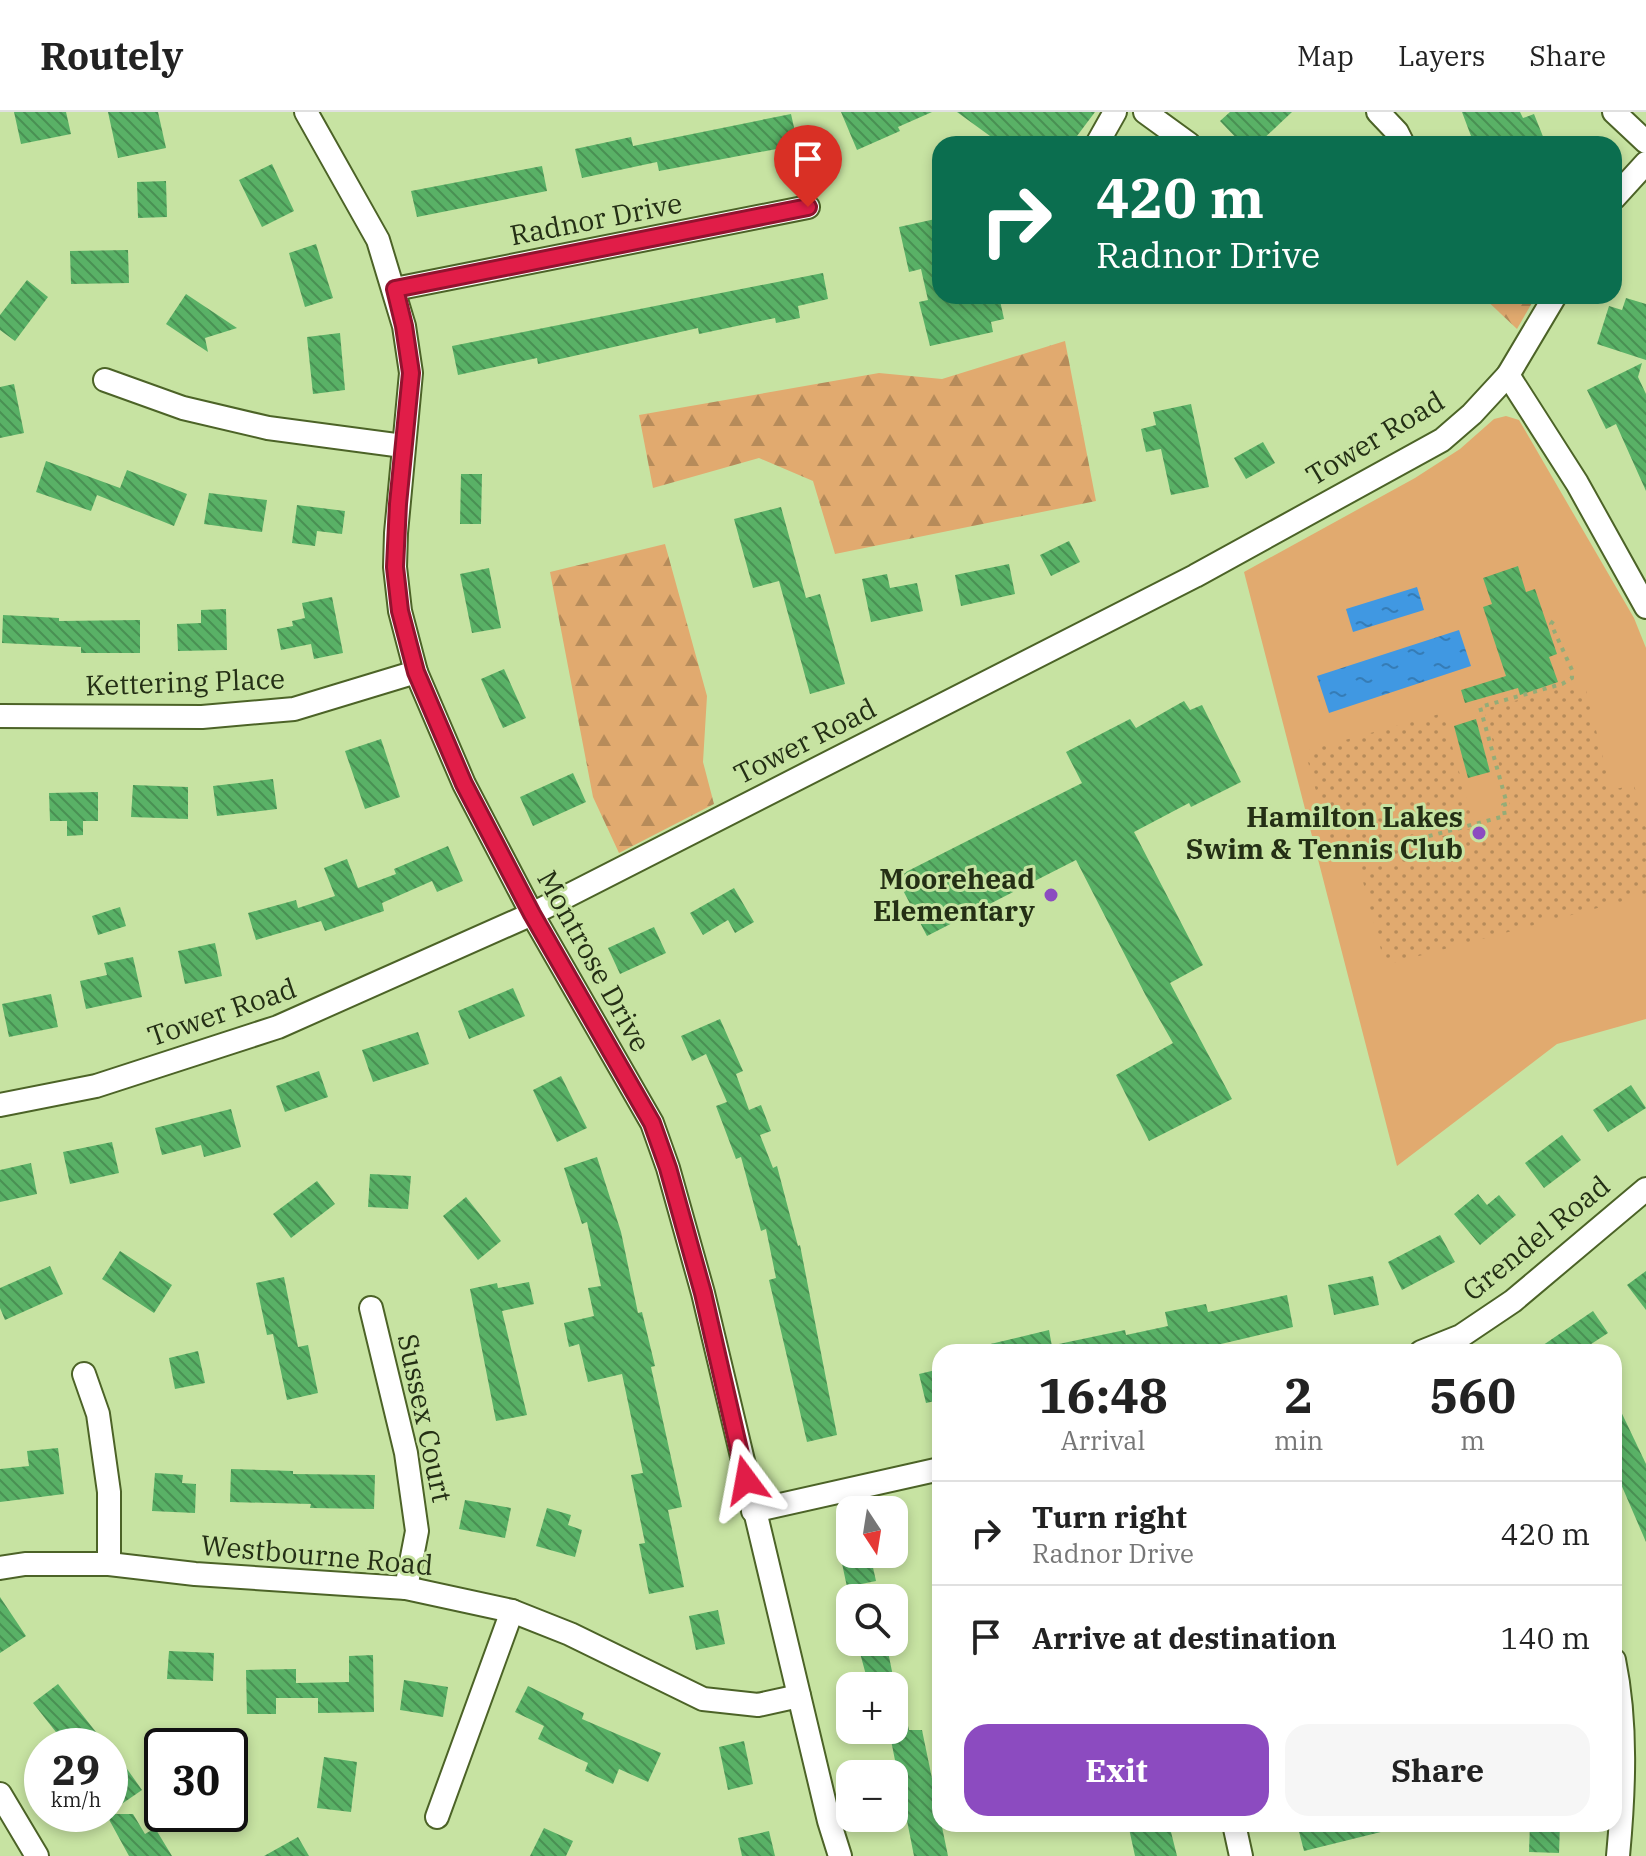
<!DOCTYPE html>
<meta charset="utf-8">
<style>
:root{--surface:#fff;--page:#f6f6f6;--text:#222;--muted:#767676;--line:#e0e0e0;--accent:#8c4bc0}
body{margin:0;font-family:"IBM Plex Serif",serif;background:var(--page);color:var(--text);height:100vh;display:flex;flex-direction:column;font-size:30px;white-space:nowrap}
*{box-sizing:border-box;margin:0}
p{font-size:26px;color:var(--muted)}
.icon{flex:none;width:44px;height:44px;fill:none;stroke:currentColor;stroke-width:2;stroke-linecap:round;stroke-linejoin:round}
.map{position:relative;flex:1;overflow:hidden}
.drawer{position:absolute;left:932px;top:1232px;width:690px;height:488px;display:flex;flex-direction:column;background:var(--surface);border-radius:24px;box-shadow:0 4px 12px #0003}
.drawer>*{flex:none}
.guide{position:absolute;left:932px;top:24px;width:690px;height:168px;border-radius:24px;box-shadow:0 4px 12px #0003;background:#0b6e4f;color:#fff;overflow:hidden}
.needle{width:52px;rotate:168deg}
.buttons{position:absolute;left:836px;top:1384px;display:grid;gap:16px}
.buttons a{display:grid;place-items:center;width:72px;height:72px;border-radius:16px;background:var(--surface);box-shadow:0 4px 12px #0003;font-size:40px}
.speed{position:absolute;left:24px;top:1616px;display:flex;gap:16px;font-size:40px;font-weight:700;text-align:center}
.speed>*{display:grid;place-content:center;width:104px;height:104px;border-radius:50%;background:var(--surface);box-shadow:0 4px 12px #0003;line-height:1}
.speed small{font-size:20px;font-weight:400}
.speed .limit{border:4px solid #111;border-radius:12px;background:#fff;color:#111}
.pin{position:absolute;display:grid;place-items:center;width:68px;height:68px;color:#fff;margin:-82px -34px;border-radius:50% 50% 50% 0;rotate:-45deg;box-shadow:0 0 8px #0007}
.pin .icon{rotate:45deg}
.me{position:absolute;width:88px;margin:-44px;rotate:347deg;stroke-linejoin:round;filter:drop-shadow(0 0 6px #0008)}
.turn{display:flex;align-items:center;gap:28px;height:168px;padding:0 32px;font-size:36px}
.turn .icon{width:104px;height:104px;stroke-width:2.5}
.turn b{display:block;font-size:56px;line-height:68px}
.eta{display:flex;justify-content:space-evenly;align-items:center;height:136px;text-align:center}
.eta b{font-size:48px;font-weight:700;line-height:56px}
.action{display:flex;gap:16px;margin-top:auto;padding:16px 32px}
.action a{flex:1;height:92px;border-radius:24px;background:var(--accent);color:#fff;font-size:32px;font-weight:700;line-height:92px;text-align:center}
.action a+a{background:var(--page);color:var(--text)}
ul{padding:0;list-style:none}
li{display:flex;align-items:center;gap:24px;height:104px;padding:0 32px;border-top:2px solid var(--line)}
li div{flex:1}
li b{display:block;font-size:30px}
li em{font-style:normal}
header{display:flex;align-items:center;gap:48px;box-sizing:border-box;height:112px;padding:0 40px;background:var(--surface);border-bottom:2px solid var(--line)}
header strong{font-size:38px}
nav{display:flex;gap:44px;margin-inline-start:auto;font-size:28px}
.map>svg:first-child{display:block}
</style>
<header>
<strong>Routely</strong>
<nav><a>Map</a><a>Layers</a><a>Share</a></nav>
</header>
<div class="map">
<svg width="1646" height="1744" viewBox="0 0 1646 1744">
<defs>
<pattern id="forest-firs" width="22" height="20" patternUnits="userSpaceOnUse" patternTransform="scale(2)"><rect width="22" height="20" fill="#e1aa6f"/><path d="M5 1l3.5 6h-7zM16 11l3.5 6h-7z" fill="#b68b5a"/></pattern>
<pattern id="park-dots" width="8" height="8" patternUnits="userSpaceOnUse" patternTransform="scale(2)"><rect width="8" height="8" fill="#e1aa6f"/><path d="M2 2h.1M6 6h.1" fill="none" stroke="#b68b5a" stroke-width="1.8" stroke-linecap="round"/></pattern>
<pattern id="water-ripples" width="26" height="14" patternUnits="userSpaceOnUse" patternTransform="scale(2)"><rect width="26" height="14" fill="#4098e2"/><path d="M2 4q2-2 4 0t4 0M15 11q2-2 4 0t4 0" fill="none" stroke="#357cb6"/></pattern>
<pattern id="building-back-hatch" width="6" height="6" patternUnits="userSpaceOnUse" patternTransform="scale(2)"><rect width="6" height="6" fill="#59b166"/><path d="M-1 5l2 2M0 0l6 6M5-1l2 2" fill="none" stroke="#499053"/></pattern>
</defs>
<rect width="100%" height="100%" fill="#c7e3a2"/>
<path fill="#e1aa6f" d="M 1506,304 L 1519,308 L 1634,506 L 1646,536 L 1646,907 L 1557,932 L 1397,1054 L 1244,460 L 1415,366 L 1460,337 L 1494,307 Z"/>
<g fill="url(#forest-firs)">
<path d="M 1482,184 L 1536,184 L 1517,217 Z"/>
<path d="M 1065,229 L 1096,389 L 835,442 L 813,369 L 759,346 L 653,376 L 639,303 L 879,261 L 942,267 Z"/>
<path d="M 665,432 L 707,584 L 703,650 L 714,692 L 619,741 L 593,685 L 550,460 Z"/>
</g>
<g fill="url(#park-dots)">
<path d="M 1575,573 L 1586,578 L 1611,678 L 1634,673 L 1646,716 L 1646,783 L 1385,853 L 1357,747 L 1488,712 L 1498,718 L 1506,707 L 1513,704 L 1484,597 Z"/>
<path d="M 1443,601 L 1472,707 L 1334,744 L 1305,639 Z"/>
</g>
<g fill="url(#water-ripples)">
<path d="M 1417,475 L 1424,498 L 1353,520 L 1346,497 Z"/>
<path d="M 1459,518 L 1471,554 L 1329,601 L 1317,564 Z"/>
</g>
<g fill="url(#building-back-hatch)">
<path d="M 14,0 L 66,0 L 71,22 L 21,32 Z"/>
<path d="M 108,0 L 158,0 L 166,36 L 118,46 Z"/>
<path d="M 841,0 L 932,0 L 898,15 L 900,19 L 857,38 Z"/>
<path d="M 957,0 L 1095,0 L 1071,32 L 1001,32 Z"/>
<path d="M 1230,0 L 1292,0 L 1258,32 L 1242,32 L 1220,9 Z"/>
<path d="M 1462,0 L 1520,0 L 1523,6 L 1534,2 L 1546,32 L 1474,32 Z"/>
<path d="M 791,2 L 798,33 L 659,59 L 657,50 L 582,66 L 575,37 L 631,25 L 633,34 Z"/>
<path d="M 272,52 L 294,99 L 262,115 L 239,68 Z"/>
<path d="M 542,54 L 547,79 L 417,105 L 411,79 Z"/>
<path d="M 166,69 L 167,105 L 138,106 L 137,70 Z"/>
<path d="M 940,106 L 940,184 L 999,184 L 1004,207 L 991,210 L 993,220 L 930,234 L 919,190 L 928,188 L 921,157 L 909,160 L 899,115 Z"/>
<path d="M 316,132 L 333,186 L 305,195 L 289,141 Z"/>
<path d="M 128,138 L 129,171 L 71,172 L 70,139 Z"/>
<path d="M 823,161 L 828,187 L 798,194 L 800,206 L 776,211 L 775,206 L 699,222 L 698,216 L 538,252 L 537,246 L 458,263 L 452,234 Z"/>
<path d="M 27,168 L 48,185 L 15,229 L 0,218 L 0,203 Z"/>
<path d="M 186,182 L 237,216 L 205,226 L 208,240 L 166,212 Z"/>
<path d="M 1626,186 L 1646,192 L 1646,248 L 1597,232 L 1609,194 L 1622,198 Z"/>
<path d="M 340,221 L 345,278 L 313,282 L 307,225 Z"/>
<path d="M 1642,251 L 1638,265 L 1646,282 L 1646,379 L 1616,312 L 1606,317 L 1587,278 Z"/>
<path d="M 14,272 L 24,321 L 0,326 L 0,275 Z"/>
<path d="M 1191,292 L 1209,375 L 1171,383 L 1161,337 L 1146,340 L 1141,317 L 1156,313 L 1153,300 Z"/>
<path d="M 1263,330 L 1275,351 L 1246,367 L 1234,346 Z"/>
<path d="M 46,349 L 120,376 L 127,358 L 187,382 L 174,414 L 97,383 L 91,399 L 36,380 Z"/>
<path d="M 461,362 L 482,362 L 481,412 L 460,412 Z"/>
<path d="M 209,381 L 267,388 L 262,420 L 204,412 Z"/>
<path d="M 297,393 L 345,399 L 342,422 L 317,419 L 315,434 L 292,431 Z"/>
<path d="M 781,395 L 806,486 L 820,482 L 845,572 L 810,582 L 779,469 L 753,476 L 734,407 Z"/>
<path d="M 1069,429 L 1080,450 L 1051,464 L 1040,443 Z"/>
<path d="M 1009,452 L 1015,482 L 961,494 L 955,463 Z"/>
<path d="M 1518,454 L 1526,480 L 1535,477 L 1557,542 L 1549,545 L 1558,570 L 1520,583 L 1518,576 L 1465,591 L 1461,578 L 1506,564 L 1483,495 L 1492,492 L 1483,466 Z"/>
<path d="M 489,456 L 501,516 L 472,521 L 460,462 Z"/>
<path d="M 887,462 L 890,476 L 917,471 L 923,499 L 871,510 L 862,467 Z"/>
<path d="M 332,485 L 343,541 L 314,547 L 311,532 L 281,538 L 277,517 L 293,514 L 292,509 L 305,506 L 302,491 Z"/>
<path d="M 226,497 L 227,538 L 178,539 L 177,512 L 201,511 L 201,498 Z"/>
<path d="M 3,503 L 59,506 L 59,509 L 140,508 L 140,541 L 81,541 L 81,535 L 2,531 Z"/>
<path d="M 504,557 L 526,606 L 503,616 L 481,567 Z"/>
<path d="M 1184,589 L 1190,598 L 1202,593 L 1241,670 L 1191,695 L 1189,691 L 1134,720 L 1203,853 L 1170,871 L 1232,987 L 1149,1029 L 1116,963 L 1173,931 L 1146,884 L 1076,748 L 927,824 L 896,765 L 1082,671 L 1066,640 L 1130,607 L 1136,616 Z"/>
<path d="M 1476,607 L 1490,660 L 1468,666 L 1454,614 Z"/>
<path d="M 381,627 L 400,685 L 365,697 L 345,639 Z"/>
<path d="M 573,661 L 586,690 L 533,714 L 520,685 Z"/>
<path d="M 273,667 L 277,697 L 217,704 L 213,674 Z"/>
<path d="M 133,673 L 188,675 L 188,707 L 131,705 Z"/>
<path d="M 98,680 L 98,709 L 83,709 L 83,723 L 67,724 L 67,709 L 50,709 L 49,681 Z"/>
<path d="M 448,734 L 463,769 L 437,780 L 432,769 L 382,791 L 384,799 L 325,819 L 321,809 L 256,828 L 248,801 L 296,788 L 298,796 L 335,784 L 324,756 L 347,747 L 358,776 L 396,762 L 394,757 Z"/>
<path d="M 734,776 L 754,810 L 735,821 L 728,808 L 703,823 L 690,801 Z"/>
<path d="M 120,795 L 126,814 L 98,823 L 92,804 Z"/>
<path d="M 654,815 L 666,841 L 620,862 L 608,836 Z"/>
<path d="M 215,831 L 222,864 L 185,872 L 178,839 Z"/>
<path d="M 133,845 L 142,885 L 86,897 L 80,869 L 107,863 L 104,851 Z"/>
<path d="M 513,876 L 525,904 L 469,927 L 458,899 Z"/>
<path d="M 51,882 L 58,915 L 9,925 L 2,892 Z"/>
<path d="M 720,907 L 743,959 L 736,962 L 749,998 L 761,993 L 771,1019 L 760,1023 L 773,1056 L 777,1054 L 798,1134 L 800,1133 L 837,1323 L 807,1330 L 769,1168 L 776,1166 L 766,1117 L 761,1119 L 741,1045 L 736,1047 L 716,994 L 727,990 L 706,942 L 692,949 L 681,924 Z"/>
<path d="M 418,920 L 429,952 L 373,970 L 362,938 Z"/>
<path d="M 319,959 L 328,985 L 285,1000 L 276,974 Z"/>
<path d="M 561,964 L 587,1016 L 557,1030 L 533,978 Z"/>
<path d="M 1631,973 L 1646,996 L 1608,1020 L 1593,998 Z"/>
<path d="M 231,997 L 241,1035 L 204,1045 L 201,1033 L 162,1043 L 155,1016 Z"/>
<path d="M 1562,1023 L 1581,1048 L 1544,1076 L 1525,1051 Z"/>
<path d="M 112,1030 L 119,1061 L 70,1072 L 63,1040 Z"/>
<path d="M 597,1045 L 621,1120 L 638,1201 L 642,1200 L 655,1254 L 651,1255 L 682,1395 L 668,1398 L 684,1475 L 649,1482 L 639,1432 L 645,1431 L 631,1363 L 643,1361 L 622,1262 L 588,1270 L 579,1232 L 569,1235 L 564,1211 L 594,1204 L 588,1176 L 601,1174 L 587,1110 L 582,1112 L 564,1056 Z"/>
<path d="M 31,1051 L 37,1082 L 0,1090 L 0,1058 Z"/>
<path d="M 370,1062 L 411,1064 L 408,1097 L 368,1095 Z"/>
<path d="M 317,1069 L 335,1092 L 291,1126 L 273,1102 Z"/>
<path d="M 1478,1082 L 1487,1093 L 1499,1083 L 1516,1103 L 1480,1133 L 1454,1102 Z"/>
<path d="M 466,1085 L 501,1129 L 478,1148 L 443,1104 Z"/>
<path d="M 1440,1123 L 1455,1150 L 1402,1178 L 1388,1150 Z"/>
<path d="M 120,1139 L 172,1173 L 154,1201 L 102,1167 Z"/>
<path d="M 50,1154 L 63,1182 L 5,1208 L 0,1196 L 0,1176 Z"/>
<path d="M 1646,1159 L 1646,1198 L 1627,1173 Z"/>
<path d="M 1373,1164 L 1379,1193 L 1334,1203 L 1328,1173 Z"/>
<path d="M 284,1165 L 298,1235 L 308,1233 L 318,1281 L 287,1288 L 273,1222 L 267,1223 L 256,1171 Z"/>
<path d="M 529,1170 L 534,1192 L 502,1199 L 527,1303 L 496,1309 L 470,1177 L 497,1171 L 498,1176 Z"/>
<path d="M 1287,1183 L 1293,1215 L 1187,1240 L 1055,1240 L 1054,1233 L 1125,1218 L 1126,1223 L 1168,1214 L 1165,1200 L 1206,1192 L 1208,1200 Z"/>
<path d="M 1593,1199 L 1608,1221 L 1579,1240 L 1533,1240 Z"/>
<path d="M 1049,1218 L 1053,1240 L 983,1240 L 982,1234 Z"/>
<path d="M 198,1239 L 205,1271 L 175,1277 L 169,1246 Z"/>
<path d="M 940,1257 L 940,1288 L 926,1291 L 919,1262 Z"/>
<path d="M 1614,1285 L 1646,1352 L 1646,1430 L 1614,1356 Z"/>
<path d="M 58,1336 L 64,1382 L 0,1390 L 0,1357 L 29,1354 L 27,1339 Z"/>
<path d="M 231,1357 L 293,1359 L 293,1362 L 375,1363 L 374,1397 L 310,1396 L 311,1392 L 230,1390 Z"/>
<path d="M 155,1361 L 183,1363 L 182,1371 L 196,1372 L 195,1401 L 152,1399 Z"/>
<path d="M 465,1388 L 511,1396 L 505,1426 L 459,1417 Z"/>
<path d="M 547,1396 L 571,1403 L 568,1413 L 582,1418 L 575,1445 L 536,1434 Z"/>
<path d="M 840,1442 L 870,1442 L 876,1469 L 847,1475 Z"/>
<path d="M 0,1485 L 26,1524 L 0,1541 Z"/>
<path d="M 718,1498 L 725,1532 L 696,1538 L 689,1504 Z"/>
<path d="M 857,1530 L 886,1530 L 895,1574 L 869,1574 Z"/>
<path d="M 169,1539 L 214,1541 L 213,1569 L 167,1567 Z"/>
<path d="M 373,1543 L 374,1600 L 318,1601 L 318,1586 L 276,1586 L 276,1602 L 247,1602 L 246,1558 L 296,1557 L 296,1571 L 349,1570 L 349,1544 Z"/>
<path d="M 404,1568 L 448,1575 L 443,1605 L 400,1598 Z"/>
<path d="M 58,1572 L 107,1634 L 67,1634 L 33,1591 Z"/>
<path d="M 528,1574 L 584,1601 L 582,1607 L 661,1641 L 648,1670 L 619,1657 L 613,1672 L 585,1659 L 588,1651 L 538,1627 L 544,1614 L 515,1600 Z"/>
<path d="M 894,1583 L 901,1583 L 909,1618 L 922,1618 L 948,1744 L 914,1744 L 889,1618 L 894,1618 Z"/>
<path d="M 744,1629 L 753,1672 L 728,1678 L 719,1635 Z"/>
<path d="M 110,1633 L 142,1678 L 110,1700 Z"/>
<path d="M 324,1645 L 357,1650 L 351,1700 L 317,1696 Z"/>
<path d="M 106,1702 L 133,1702 L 145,1722 L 155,1716 L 172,1744 L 129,1744 Z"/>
<path d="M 1128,1712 L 1169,1712 L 1177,1744 L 1135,1744 Z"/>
<path d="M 1297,1712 L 1388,1712 L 1389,1718 L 1304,1739 Z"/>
<path d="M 1530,1712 L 1560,1712 L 1559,1741 L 1529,1740 Z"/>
<path d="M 544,1716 L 573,1729 L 566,1744 L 530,1744 Z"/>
<path d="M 769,1719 L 775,1744 L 742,1744 L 738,1726 Z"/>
<path d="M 298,1725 L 309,1744 L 264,1744 Z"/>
</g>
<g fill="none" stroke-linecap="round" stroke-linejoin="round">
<defs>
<g id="minor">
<path d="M 306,0 L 378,128 L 404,214 L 411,261 L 396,421 L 395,455 L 400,499 L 416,560 L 464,672 L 532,802 L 652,1011 L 668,1056 L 703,1181 L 829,1709 L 840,1744"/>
<path d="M 1145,0 L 1189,32"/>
<path d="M 1378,0 L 1397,20 L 1403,32"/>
<path d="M 1614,0 L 1646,30"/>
<path d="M 1097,32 L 1115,0"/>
<path d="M 1614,86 L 1646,51"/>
<path d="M 395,177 L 808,95"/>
<path d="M 1508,263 L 1577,371 L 1646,495"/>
<path d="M 105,268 L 183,296 L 268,316 L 403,334"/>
<path d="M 0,604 L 202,605 L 294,597 L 416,560"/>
<path d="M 0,993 L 96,974 L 278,915 L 532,802 L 1195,464 L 1442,328 L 1472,302 L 1508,263 L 1555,184"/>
<path d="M 371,1196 L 406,1341 L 417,1419 L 406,1476"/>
<path d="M 1421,1240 L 1461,1224 L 1513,1189 L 1646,1077"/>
<path d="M 84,1262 L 98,1302 L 109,1380 L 109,1452"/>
<path d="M 753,1399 L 940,1357"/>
<path d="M 0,1456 L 25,1452 L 109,1452 L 195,1462 L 406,1476 L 512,1499 L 570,1522 L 703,1587 L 758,1593 L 799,1584"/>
<path d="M 1614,1548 C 1627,1611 1624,1680 1618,1744"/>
<path d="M 0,1682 L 37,1744"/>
<path d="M 437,1705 L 512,1499"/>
<path d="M 1234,1712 L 1241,1744"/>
</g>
</defs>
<use href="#minor" stroke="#4c6327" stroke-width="26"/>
<path stroke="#95ac77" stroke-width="4" stroke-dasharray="4 6" stroke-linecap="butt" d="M 1361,742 L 1505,704 L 1503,693 L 1507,692 L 1480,595 L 1562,572 L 1572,566 L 1572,558 L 1551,512 L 1554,508"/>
<use href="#minor" stroke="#fff" stroke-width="22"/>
</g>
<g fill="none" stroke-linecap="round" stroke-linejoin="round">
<defs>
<path id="route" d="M 746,1368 L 703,1181 L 668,1056 L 652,1011 L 532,802 L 464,672 L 416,560 L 400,499 L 395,455 L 398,392 L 411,261 L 404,214 L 395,177 L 808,95"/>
</defs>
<use href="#route" stroke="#92132f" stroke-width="20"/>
<use href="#route" stroke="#e11d48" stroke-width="14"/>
</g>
<g fill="#8c4bc0" stroke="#c7e3a2" stroke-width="3">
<circle cx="1479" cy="721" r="8"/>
<circle cx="1051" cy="783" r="8"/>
</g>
<g text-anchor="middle" stroke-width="6" stroke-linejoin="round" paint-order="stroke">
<g font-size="28" fill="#242f15" stroke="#c7e3a2">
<text transform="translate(596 107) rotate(-11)" y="10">Radnor Drive</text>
<text transform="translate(1375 326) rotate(-31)" y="10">Tower Road</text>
<text transform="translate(185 570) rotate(-2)" y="10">Kettering Place</text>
<text transform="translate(805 629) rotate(-27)" y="10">Tower Road</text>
<text transform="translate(594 849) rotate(61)" y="10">Montrose Drive</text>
<text transform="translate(222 900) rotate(-19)" y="10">Tower Road</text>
<text transform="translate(1536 1126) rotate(-39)" y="10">Grendel Road</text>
<text transform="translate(425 1306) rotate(78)" y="10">Sussex Court</text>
<text transform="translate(317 1443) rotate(5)" y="10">Westbourne Road</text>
</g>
<g font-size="28" font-weight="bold" fill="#242f15" stroke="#c7e3a2" text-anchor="end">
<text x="1463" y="715">Hamilton Lakes<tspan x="1463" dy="32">Swim &amp; Tennis Club</tspan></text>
<text x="1035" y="777">Moorehead<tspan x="1035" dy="32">Elementary</tspan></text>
</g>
</g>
</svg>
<div class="buttons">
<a><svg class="needle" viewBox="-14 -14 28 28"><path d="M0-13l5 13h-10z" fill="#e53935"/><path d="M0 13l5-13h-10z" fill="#767676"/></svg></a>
<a><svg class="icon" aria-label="search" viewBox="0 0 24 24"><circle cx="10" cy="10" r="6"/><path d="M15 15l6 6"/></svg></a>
<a>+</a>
<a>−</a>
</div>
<div class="speed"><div>29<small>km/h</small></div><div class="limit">30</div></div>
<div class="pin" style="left:808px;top:95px;background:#d93025"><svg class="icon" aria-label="arrive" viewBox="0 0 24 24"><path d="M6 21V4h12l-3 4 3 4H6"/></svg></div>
<svg class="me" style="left:746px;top:1368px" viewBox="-20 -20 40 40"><path d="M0-17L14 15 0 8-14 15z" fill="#e11d48" stroke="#fff" stroke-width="4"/></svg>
<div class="guide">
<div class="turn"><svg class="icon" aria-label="right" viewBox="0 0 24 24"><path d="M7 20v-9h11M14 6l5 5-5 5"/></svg><div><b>420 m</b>Radnor Drive</div></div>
</div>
<section class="drawer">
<div class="eta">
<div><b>16:48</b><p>Arrival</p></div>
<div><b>2</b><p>min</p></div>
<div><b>560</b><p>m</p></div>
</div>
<ul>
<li><svg class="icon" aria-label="right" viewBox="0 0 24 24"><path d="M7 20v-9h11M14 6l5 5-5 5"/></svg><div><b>Turn right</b><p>Radnor Drive</p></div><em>420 m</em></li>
<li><svg class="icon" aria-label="arrive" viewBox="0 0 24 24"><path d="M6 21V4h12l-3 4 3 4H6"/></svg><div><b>Arrive at destination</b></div><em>140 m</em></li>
</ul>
<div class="action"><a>Exit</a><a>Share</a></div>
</section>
</div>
